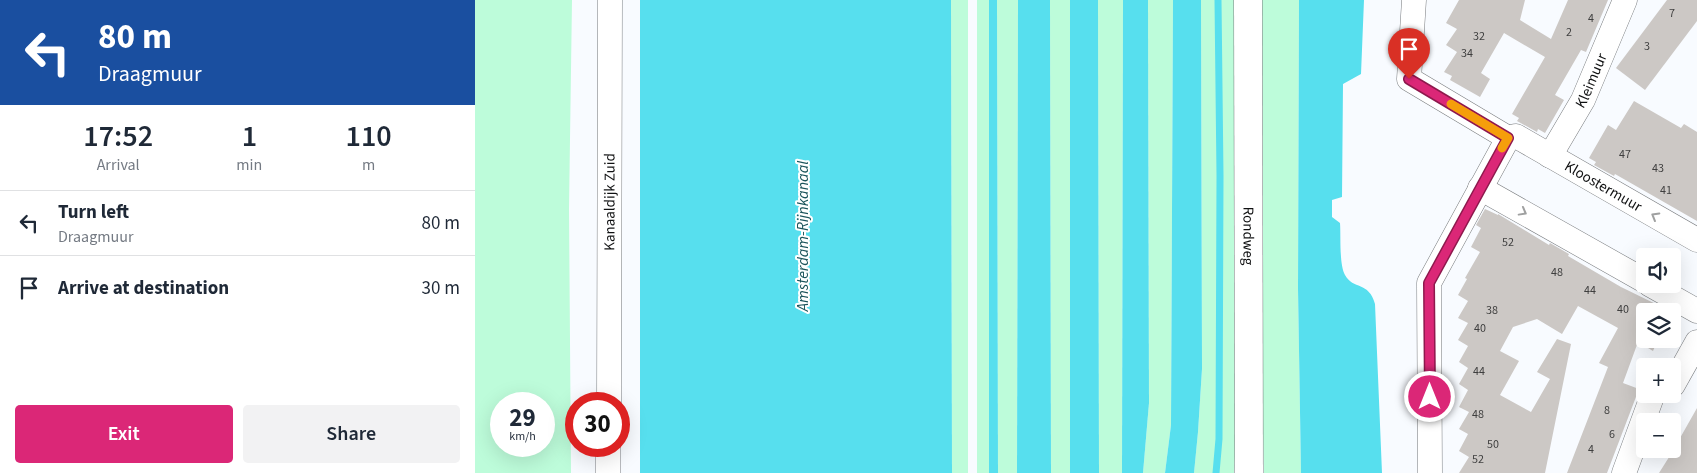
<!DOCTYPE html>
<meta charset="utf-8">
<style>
:root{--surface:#fff;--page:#f2f2f3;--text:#1f2937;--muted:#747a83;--line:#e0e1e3;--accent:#db2777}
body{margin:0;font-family:"Source Sans 3",sans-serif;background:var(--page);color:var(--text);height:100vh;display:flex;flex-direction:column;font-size:19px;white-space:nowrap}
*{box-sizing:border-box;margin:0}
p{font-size:16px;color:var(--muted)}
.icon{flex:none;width:28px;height:28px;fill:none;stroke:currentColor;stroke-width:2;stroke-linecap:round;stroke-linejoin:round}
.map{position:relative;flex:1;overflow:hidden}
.side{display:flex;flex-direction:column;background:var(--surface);width:475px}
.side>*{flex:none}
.banner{background:#1a4fa0;color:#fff;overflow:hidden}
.fabs{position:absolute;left:1161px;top:248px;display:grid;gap:10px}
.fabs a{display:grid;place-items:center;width:45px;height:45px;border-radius:5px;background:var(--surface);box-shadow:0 5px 20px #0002;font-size:25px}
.speed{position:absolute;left:15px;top:392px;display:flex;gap:10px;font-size:25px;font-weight:700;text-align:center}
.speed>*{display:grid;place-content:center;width:65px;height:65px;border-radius:50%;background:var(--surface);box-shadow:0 5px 20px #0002;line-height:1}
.speed small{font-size:12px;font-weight:400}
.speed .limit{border:8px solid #d22;background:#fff;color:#111}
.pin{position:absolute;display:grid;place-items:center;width:42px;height:42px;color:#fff;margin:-51px -21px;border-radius:50% 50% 50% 0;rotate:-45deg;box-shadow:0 0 5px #0007}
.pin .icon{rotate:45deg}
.me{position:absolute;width:55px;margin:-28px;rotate:0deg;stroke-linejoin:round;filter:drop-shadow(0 0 4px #0008)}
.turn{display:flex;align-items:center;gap:18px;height:105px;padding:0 15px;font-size:22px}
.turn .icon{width:65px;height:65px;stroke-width:2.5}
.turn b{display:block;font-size:35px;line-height:42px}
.eta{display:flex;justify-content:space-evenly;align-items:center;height:85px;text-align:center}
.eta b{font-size:30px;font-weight:600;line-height:35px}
.button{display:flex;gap:10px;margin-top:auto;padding:10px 15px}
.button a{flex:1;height:58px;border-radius:5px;background:var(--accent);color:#fff;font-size:20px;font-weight:600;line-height:58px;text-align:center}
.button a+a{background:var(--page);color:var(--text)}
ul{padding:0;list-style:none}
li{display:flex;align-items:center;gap:15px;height:65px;padding:0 15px;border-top:1px solid var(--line)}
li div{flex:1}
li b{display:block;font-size:19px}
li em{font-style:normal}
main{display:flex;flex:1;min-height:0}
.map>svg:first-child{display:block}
</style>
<main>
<section class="side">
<div class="banner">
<div class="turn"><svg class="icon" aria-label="left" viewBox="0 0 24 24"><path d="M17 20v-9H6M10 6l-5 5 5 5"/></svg><div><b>80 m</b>Draagmuur</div></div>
</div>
<div class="eta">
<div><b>17:52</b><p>Arrival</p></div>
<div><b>1</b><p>min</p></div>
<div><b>110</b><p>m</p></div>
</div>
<ul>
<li><svg class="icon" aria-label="left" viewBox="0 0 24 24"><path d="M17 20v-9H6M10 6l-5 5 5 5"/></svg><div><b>Turn left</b><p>Draagmuur</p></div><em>80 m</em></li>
<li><svg class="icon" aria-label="arrive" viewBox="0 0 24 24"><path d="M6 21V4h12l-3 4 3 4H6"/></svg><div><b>Arrive at destination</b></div><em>30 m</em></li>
</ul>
<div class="button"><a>Exit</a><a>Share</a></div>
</section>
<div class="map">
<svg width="1222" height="473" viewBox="0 0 1222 473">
<rect width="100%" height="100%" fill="#f8fbff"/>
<g fill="#bdfcda" fill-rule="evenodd">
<path d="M 0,0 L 97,0 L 94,209 L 96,473 L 0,473 ZM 26,404 L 69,404 L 69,446 L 26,446 Z"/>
<path d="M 476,0 L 493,0 L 493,473 L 477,473 Z"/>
<rect x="502" y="0" width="12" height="473"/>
<path d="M 522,0 L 543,0 L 542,473 L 523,473 Z"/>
<path d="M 575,0 L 595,0 L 595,473 L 576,473 Z"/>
<path d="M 623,0 L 648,0 L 647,473 L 624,473 Z"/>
<path d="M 673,0 L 698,0 L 696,425 L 690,473 L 668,473 L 674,403 Z"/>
<path d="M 726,0 L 760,0 L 763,406 L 759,473 L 719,473 L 723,432 L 727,369 Z"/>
<path d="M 785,0 L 824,0 L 823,289 L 826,473 L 789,473 L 787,400 Z"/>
</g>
<g fill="#57dfee">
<path d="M 165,0 L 476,0 L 477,473 L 165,473 Z"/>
<path d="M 514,0 L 522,0 L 523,473 L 514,473 Z"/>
<path d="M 543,0 L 575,0 L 576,473 L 542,473 Z"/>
<path d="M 595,0 L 623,0 L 624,473 L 595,473 Z"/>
<path d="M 648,0 L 673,0 L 674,403 L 668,473 L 647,473 Z"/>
<path d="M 698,0 L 726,0 L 727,369 L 723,432 L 719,473 L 690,473 L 696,425 Z"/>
<path d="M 824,0 L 889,0 L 886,74 L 868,84 L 867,197 L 857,200 L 857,217 L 865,223 C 866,237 864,264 870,275 C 878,290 894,281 900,304 L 907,473 L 826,473 L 823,289 Z"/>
</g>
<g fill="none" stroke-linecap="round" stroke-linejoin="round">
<path stroke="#57dfee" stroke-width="7" d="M 741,473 L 744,439 L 745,176 L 743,0"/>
</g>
<g fill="#ccc8c5">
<path d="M 984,0 L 1050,0 L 1045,20 L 1076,39 L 1093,0 L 1133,0 L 1111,52 L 1106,50 L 1080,95 L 1089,100 L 1070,133 L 1063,129 L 1062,132 L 1042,121 L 1044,118 L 1037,114 L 1070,57 L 1029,33 L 1006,73 L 1015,79 L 1005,97 L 975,80 L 977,76 L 969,72 L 982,52 L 971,45 L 982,29 L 971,23 Z"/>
<path d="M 1192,0 L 1222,0 L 1222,21 L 1170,90 L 1141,68 Z"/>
<path d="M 1159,101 L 1206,128 L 1209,124 L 1222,132 L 1222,221 L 1140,174 L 1139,176 L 1119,165 L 1121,162 L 1114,158 L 1133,125 L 1141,130 Z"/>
<path d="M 1010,209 L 1023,215 L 1023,214 L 1074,245 L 1075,243 L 1094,254 L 1093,256 L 1146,287 L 1189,308 L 1188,310 L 1190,311 L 1170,311 L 1170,339 L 1183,339 L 1178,351 L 1163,342 L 1148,383 L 1164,389 L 1132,473 L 1092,473 L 1133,367 L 1124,363 L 1143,328 L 1103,306 L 1087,334 L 1062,319 L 1038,327 L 1025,351 L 1044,361 L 1025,395 L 1056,412 L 1075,379 L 1062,372 L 1082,339 L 1096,344 L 1070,473 L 984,473 L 994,457 L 984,451 L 993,434 L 984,429 L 994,412 L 984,407 L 993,390 L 984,384 L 993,368 L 984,362 L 993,346 L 983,340 L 993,323 L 983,318 L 993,301 L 983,295 L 992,279 L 990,278 L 1005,252 L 996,247 L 1006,228 L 1001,225 Z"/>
<path d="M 1222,408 L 1222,473 L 1184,473 L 1196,454 Z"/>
</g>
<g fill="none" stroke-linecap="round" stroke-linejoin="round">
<defs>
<g id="minor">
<path d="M 939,0 L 934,79 L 1033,138 L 954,283 L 955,473"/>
<path id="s1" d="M 1033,138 L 1041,136 L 1222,240"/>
<path id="s2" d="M 1075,156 L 1108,100 L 1150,0"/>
<path d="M 1005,188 L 1170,281"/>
<path d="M 1174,284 L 1222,311"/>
<path d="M 1198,385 L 1222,342"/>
<path id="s3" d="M 134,404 L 135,0"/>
<path d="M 133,473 L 133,446"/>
<path d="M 1149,473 L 1178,394"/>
</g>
<g id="major">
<path id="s4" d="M 773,0 L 774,473"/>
</g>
</defs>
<use href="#minor" stroke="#787b7e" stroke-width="25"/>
<use href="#major" stroke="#787b7e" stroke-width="29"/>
<use href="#minor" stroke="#fff" stroke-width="24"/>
<use href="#major" stroke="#fff" stroke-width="28"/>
</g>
<defs><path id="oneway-chevron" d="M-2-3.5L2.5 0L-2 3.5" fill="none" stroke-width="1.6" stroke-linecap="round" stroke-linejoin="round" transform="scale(1.25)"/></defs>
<g stroke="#9fa0a0">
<use href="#oneway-chevron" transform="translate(1048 212) rotate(29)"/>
<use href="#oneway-chevron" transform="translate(1180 216) rotate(-150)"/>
</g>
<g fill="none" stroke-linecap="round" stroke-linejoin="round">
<defs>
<path id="route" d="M 934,79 L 1033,138 L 954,283 L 955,397"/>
</defs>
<use href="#route" stroke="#8e194d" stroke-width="12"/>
<use href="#route" stroke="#db2777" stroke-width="9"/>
<path stroke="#f59e0b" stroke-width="9" d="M 976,104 L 1033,138 L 1027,148"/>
</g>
<g text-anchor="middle" stroke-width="4" stroke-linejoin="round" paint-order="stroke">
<g font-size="12" fill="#3f3f3f">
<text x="1197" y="17">7</text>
<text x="1116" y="22">4</text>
<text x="1094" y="36">2</text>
<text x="1004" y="40">32</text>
<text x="1172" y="50">3</text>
<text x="992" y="57">34</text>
<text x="1150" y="158">47</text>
<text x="1183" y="172">43</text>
<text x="1191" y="194">41</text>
<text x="1033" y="246">52</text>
<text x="1082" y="276">48</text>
<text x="1115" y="294">44</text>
<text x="1148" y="313">40</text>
<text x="1017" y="314">38</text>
<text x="1005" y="332">40</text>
<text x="1004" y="375">44</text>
<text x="1132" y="414">8</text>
<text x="1003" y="418">48</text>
<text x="1137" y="438">6</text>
<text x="1018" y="448">50</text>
<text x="1116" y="453">4</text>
<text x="1003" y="463">52</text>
</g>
<g font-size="15" fill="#101112" stroke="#fff">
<text dy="5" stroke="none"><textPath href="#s2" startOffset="86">Kleimuur</textPath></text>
<text dy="5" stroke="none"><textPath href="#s1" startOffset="109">Kloostermuur</textPath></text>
<text dy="5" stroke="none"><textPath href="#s3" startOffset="202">Kanaaldijk Zuid</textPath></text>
<text dy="5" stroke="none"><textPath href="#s4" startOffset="236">Rondweg</textPath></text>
</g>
<g font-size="16" font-style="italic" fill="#1b545b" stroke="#fff">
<text transform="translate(327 236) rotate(-90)" y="6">Amsterdam-Rijnkanaal</text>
</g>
</g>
</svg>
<div class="fabs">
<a><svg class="icon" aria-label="sound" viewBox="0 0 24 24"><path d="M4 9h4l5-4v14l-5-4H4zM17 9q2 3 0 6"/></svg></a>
<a><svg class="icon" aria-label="layers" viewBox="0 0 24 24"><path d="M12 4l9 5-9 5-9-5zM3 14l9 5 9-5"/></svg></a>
<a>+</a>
<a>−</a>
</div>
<div class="speed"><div>29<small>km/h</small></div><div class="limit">30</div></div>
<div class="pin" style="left:934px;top:79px;background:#d93025"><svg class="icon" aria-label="arrive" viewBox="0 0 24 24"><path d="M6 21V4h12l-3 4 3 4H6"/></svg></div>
<svg class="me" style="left:955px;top:397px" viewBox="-20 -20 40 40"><circle r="17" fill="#db2777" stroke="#fff" stroke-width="3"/><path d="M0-11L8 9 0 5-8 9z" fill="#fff"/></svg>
</div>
</main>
